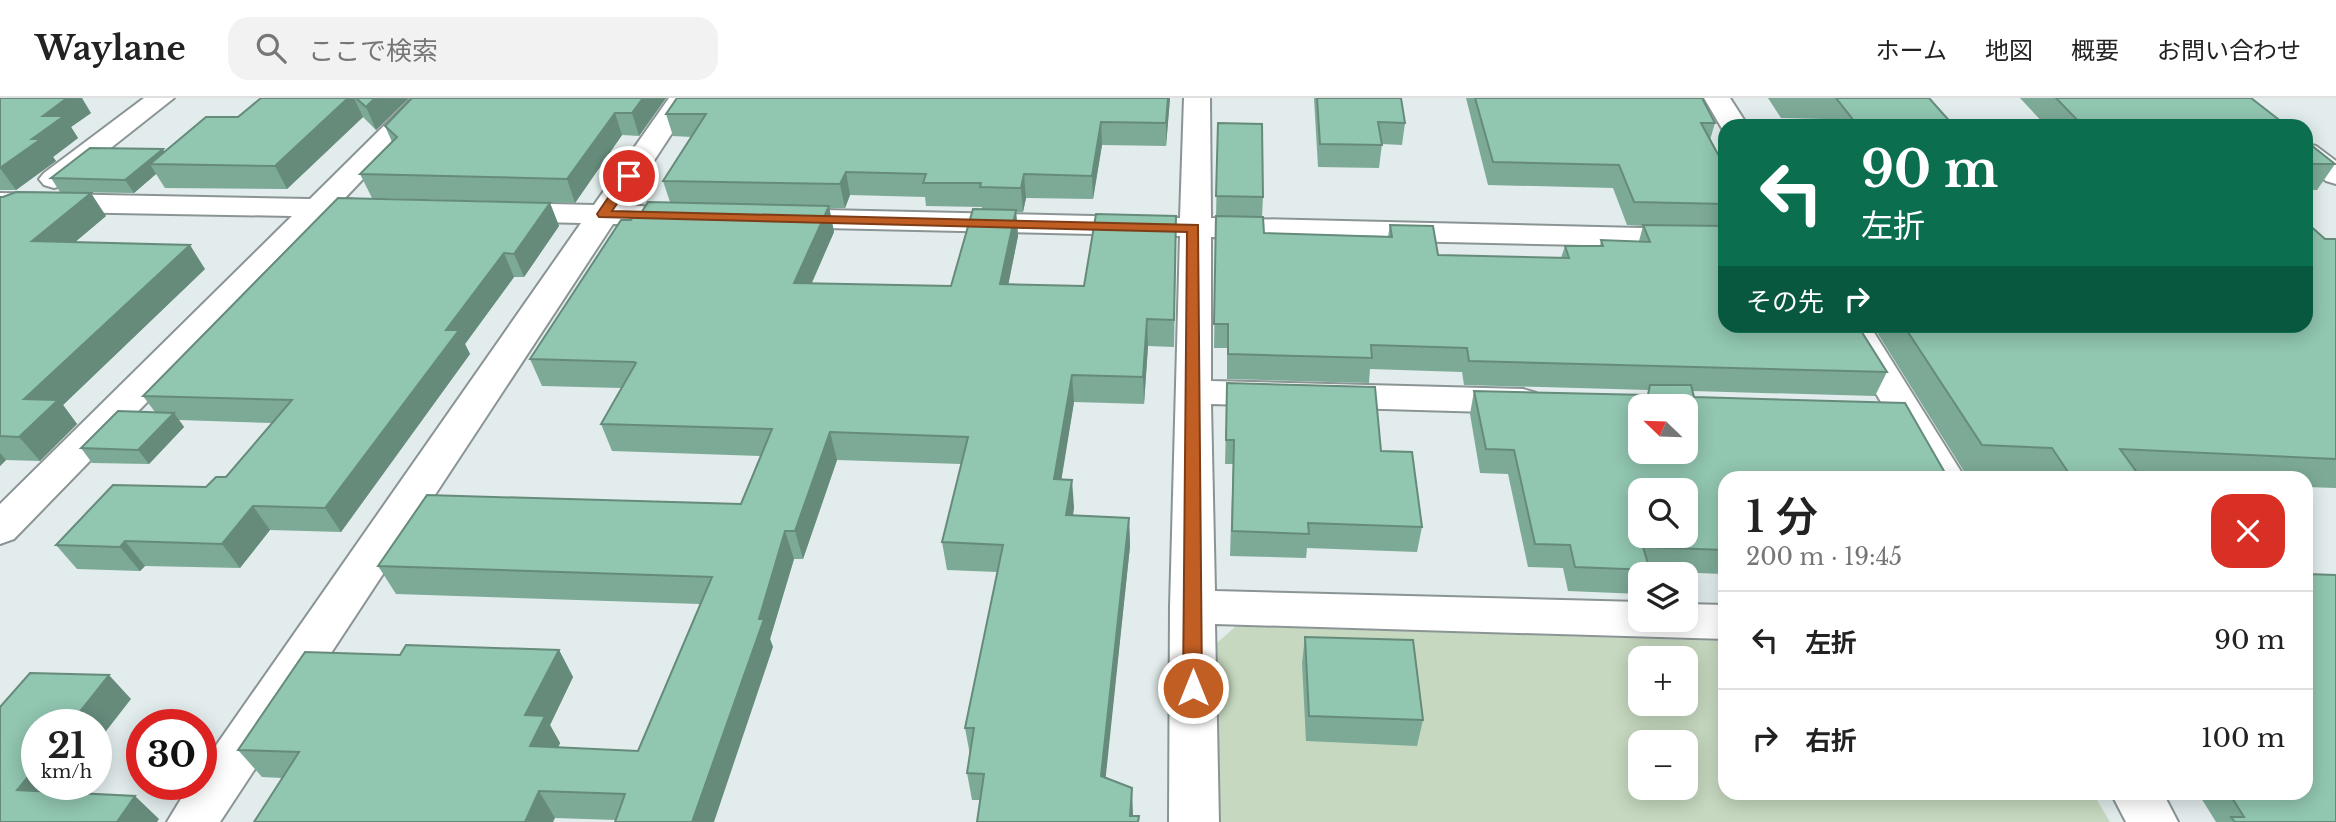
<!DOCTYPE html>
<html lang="ja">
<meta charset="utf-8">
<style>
:root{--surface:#fff;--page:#f2f2f2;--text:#222;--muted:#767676;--line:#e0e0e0}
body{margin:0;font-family:"Libre Baskerville","Noto Sans JP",serif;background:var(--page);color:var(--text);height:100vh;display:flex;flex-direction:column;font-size:26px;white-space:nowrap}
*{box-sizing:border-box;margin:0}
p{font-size:23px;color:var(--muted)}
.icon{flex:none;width:38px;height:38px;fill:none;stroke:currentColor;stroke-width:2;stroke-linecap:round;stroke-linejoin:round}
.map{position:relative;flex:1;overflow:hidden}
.sheet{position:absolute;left:1718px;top:373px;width:595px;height:329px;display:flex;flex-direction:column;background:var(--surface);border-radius:21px;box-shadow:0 4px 18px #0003}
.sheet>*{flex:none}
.banner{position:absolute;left:1718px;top:21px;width:595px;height:214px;border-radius:21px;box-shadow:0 4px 18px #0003;background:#0b6e4f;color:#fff;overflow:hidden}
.needle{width:46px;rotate:293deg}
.controls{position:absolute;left:1628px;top:296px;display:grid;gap:14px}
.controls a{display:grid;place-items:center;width:70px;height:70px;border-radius:14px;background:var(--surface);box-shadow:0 4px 18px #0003;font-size:35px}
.speed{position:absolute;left:21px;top:611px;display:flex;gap:14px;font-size:35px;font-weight:700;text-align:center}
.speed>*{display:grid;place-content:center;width:91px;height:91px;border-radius:50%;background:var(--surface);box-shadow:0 4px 18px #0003;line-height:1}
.speed small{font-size:18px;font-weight:400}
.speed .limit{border:10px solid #d22;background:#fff;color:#111}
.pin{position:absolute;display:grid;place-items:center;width:60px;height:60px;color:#fff;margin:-30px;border:4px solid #fff;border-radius:50%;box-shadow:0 2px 7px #0007}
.me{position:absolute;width:77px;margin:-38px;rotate:0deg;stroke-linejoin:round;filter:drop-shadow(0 0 5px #0008)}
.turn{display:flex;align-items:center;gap:24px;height:147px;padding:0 28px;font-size:32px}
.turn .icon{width:91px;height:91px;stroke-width:2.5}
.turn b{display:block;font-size:49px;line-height:60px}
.then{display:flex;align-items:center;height:66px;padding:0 28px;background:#0003;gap:14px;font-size:26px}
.round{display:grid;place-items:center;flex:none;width:74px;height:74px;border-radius:21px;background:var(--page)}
.overview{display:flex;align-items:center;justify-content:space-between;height:119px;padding:0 28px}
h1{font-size:42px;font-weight:600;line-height:52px}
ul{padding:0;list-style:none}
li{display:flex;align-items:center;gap:21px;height:98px;padding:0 28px;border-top:2px solid var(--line)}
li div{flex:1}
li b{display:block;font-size:26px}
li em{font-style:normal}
header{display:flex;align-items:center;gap:42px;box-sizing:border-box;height:98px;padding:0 35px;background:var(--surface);border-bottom:2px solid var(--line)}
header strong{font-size:33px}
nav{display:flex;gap:38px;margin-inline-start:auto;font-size:24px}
.search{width:490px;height:63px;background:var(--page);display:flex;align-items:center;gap:18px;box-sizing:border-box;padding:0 24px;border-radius:21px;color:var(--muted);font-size:26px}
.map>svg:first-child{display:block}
</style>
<header>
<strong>Waylane</strong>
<div class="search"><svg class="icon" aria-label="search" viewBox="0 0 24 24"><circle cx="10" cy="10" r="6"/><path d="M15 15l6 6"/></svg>ここで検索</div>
<nav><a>ホーム</a><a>地図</a><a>概要</a><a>お問い合わせ</a></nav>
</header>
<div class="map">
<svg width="2336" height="724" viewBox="0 0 2336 724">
<rect width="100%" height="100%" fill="#e2ecec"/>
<path fill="#c6d8bf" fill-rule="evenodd" d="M 1236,528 L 1725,543 L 1726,695 L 2093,695 L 2110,724 L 1219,724 L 1217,545 ZM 1640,560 L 1685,560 L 1685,606 L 1640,606 ZM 1640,644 L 1685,644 L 1685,690 L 1640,690 Z"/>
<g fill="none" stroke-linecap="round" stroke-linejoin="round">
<defs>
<g id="minor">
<path d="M 144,0 L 174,0 L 64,87 L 54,90 L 44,87 L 39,81 L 44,75 Z"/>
<path d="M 412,0 L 440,0 L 344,101 L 394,105 L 398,111 L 394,117 L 383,120 L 327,119 L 14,441 L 0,446 L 0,406 L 292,118 L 0,113 L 0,95 L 310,101 Z"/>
<path d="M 669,0 L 695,0 L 625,107 L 698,112 L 702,118 L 698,124 L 687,127 L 613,126 L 220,724 L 167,724 L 190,686 L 201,686 L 201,669 L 581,125 L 503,123 L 492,120 L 488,114 L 492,108 L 503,105 L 594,107 Z"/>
<path d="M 1184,0 L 1210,0 L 1211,120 L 1726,132 L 1726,150 L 1211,139 L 1211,283 L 1523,291 L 1536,295 L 1541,303 L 1536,311 L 1523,315 L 1211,306 L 1215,493 L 1640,504 L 1640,522 L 1685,522 L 1685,506 L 1726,507 L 1726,541 L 1215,526 L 1219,724 L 1169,724 L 1170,509 L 1180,138 L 779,129 L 768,127 L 764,120 L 768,113 L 779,111 L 1180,120 Z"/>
<path d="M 1704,0 L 1730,0 L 1748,28 L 1726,28 L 1724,34 Z"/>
<path d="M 2306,46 L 2316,48 L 2336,63 L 2336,86 L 2326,83 L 2306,68 Z"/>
<path d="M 1836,228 L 1870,228 L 1965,380 L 1926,380 Z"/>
<path d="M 2111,695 L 2163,695 L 2178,724 L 2126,724 Z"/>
</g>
</defs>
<use href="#minor" stroke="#8b9494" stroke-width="4"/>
<use href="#minor" fill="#fff" fill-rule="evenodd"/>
</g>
<g fill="#7daa97" fill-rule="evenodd">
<path d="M 0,0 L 91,15 L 71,29 L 78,40 L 53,59 L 56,63 L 16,92 L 0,92 Z"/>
<path d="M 261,0 L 409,0 L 376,32 L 363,19 L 287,91 L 165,90 L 156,76 L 134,95 L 60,94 L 51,80 L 165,54 L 238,19 Z"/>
<path d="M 666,0 L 639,38 L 622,37 L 575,105 L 372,100 L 360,76 L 392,44 L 385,28 Z"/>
<path d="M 677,0 L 1170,0 L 1166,48 L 1102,47 L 1093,101 L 1026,100 L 1023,114 L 1016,114 L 1018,138 L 1008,187 L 1084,188 L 1176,144 L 1174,249 L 1148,248 L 1144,306 L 1074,304 L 1061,381 L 1074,409 L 1073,418 L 1129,420 L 1130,448 L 1105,680 L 1133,718 L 1139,718 L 1139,724 L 977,724 L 980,702 L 972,702 L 967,675 L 970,657 L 965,630 L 997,474 L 947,472 L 942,444 L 961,366 L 837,362 L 803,461 L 794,461 L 770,541 L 773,549 L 616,722 L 555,720 L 282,680 L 262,679 L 238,652 L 400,557 L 559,552 L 573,579 L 550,627 L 560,645 L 558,650 L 638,653 L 700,506 L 396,496 L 378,468 L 741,406 L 760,358 L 612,353 L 601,326 L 621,290 L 542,288 L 530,261 L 631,122 L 641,115 L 670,104 L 663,83 L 691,39 L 673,38 L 666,16 ZM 850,97 L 925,99 L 926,108 L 982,109 L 982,111 L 951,188 L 812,185 L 834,134 L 829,110 L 845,110 Z"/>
<path d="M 1314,0 L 1401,0 L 1405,25 L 1402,47 L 1382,46 L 1379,70 L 1318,69 Z"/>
<path d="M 1466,0 L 1702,0 L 1715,25 L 1710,42 L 1726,71 L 1726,228 L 1887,274 L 1875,298 L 1692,293 L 1694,299 L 1726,380 L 1726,484 L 1723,476 L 1649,473 L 1648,476 L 1640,476 L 1640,496 L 1568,493 L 1563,470 L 1528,469 L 1508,376 L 1480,375 L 1470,316 L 1474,293 L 1647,297 L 1649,292 L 1464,287 L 1462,274 L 1370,271 L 1369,285 L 1227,281 L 1227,250 L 1214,250 L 1216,118 L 1218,25 L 1263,99 L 1262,119 L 1264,135 L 1388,138 L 1390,127 L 1438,157 L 1561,160 L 1565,148 L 1600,148 L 1601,142 L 1639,143 L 1643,128 L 1627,127 L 1613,90 L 1488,87 Z"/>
<path d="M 1768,0 L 1929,0 L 1954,28 L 1829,28 L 1823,21 L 1781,20 Z"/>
<path d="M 2020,0 L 2251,0 L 2287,28 L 2046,28 Z"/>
<path d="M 2306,43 L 2335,66 L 2317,92 L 2306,92 Z"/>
<path d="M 0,99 L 106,118 L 75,144 L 205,171 L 63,307 L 77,326 L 40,363 L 6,362 L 0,368 Z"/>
<path d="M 550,105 L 559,128 L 524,179 L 514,179 L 465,246 L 470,256 L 341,434 L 270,432 L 240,470 L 145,468 L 140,473 L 77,471 L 56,447 L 206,389 L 226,379 L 272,325 L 179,322 L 184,329 L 149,366 L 92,365 L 81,350 L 155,314 L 143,298 Z"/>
<path d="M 2325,141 L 2336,141 L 2336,390 L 2306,389 L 2306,380 L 2035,380 L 2034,378 L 1965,375 L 1878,236 L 1882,228 L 2306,228 Z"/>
<path d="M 1227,285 L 1381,353 L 1422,429 L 1417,454 L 1307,450 L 1306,460 L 1230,458 L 1233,366 L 1225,366 Z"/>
<path d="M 1305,539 L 1423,622 L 1417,648 L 1306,643 L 1302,565 Z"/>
<path d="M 2198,695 L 2306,695 L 2336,724 L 2216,724 Z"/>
</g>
<g fill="#668b7b">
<path d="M 67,0 L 82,0 L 91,15 L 71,29 L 78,40 L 53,59 L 56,63 L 16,92 L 0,70 L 32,41 L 43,18 Z"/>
<path d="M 348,0 L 354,0 L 363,19 L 287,91 L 275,68 Z"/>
<path d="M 375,0 L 409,0 L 376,32 L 366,9 Z"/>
<path d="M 643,0 L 666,0 L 639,38 L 632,15 Z"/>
<path d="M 1168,0 L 1170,0 L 1166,48 L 1166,25 Z"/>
<path d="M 615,15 L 622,37 L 575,105 L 567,81 Z"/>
<path d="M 1101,24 L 1102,47 L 1093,101 L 1092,78 Z"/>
<path d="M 163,51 L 171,64 L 150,66 L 156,76 L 134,95 L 125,82 Z"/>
<path d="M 846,74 L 850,97 L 845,110 L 840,86 Z"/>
<path d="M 1024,76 L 1026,100 L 1023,114 L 1021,90 Z"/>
<path d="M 91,95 L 106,118 L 49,166 L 32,143 Z"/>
<path d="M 550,105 L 559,128 L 524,179 L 514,156 Z"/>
<path d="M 829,108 L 834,134 L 800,211 L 794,185 Z"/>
<path d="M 1016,112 L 1018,138 L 1003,213 L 1000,186 Z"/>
<path d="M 190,147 L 205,171 L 63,307 L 77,326 L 40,363 L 19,339 L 24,301 Z"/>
<path d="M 504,155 L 514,179 L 465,246 L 470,256 L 341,434 L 325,410 L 446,232 Z"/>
<path d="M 1147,221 L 1148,248 L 1144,306 L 1143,279 Z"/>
<path d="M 1072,277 L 1074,304 L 1057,409 L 1054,381 Z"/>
<path d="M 174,315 L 184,329 L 149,366 L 138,352 Z"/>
<path d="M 830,334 L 837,362 L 803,461 L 795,433 Z"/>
<path d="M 0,355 L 6,362 L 0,368 Z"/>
<path d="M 1072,382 L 1074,409 L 1069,445 L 1066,417 Z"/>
<path d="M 253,408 L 270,432 L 240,470 L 222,446 Z"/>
<path d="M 1129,420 L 1130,448 L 1103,705 L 1101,678 Z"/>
<path d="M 785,433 L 794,461 L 770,541 L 773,549 L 714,724 L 692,724 Z"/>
<path d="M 125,443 L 145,468 L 140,473 L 120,449 Z"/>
<path d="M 559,552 L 573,579 L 550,627 L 560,645 L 546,675 L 530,648 L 525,617 Z"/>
<path d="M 109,577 L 131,601 L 96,646 L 96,626 L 70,626 Z"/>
<path d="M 37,668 L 37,686 L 66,686 L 43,715 L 17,692 Z"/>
<path d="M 1132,690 L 1133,717 L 1132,724 L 1130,718 Z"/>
<path d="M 539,693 L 555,720 L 553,724 L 525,724 Z"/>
<path d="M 135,698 L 159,721 L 157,724 L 117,724 Z"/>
</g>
<g fill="#91c6b0" stroke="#668b7b" stroke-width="2" fill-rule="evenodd">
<path d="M 0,0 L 67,0 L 43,18 L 64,18 L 32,41 L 41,41 L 0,70 Z"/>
<path d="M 261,0 L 348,0 L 275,68 L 150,66 L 206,19 L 238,19 Z"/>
<path d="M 356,0 L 375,0 L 366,9 Z"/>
<path d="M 412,0 L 643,0 L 632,15 L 615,15 L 567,81 L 360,76 L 397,39 L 385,28 Z"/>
<path d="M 677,0 L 1168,0 L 1166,25 L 1101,24 L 1092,78 L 1024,76 L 1021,90 L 980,89 L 981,85 L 923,85 L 926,76 L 846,74 L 840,86 L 663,83 L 706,16 L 666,16 Z"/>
<path d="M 1317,0 L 1401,0 L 1405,25 L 1378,24 L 1382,47 L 1320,46 Z"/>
<path d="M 1475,0 L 1702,0 L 1715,25 L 1701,25 L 1726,71 L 1726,106 L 1634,104 L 1619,67 L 1493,64 Z"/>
<path d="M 1836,0 L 1929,0 L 1954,28 L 1858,28 Z"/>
<path d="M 2056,0 L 2251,0 L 2287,28 L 2083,28 Z"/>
<path d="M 1218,25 L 1262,26 L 1263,99 L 1216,98 Z"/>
<path d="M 2306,43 L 2335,66 L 2306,66 Z"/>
<path d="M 90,50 L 163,51 L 125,82 L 51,80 Z"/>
<path d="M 16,94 L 91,95 L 32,143 L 190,147 L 24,301 L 58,302 L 19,339 L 0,338 L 0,99 L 3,99 Z"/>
<path d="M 338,100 L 550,105 L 514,156 L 504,155 L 446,232 L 459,232 L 325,410 L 253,408 L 222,446 L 125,443 L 120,449 L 56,447 L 113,387 L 206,389 L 216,379 L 226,379 L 292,302 L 143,298 Z"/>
<path d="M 648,104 L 829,108 L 794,185 L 951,188 L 973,111 L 1016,112 L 1000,186 L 1084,188 L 1096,116 L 1176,118 L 1174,222 L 1147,221 L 1143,279 L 1072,277 L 1054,381 L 1072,382 L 1066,417 L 1129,420 L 1101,678 L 1132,690 L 1130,718 L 1139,718 L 1138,724 L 977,724 L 984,676 L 967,675 L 974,630 L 965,630 L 1003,447 L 942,444 L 968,339 L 830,334 L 795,433 L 785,433 L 759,521 L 764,521 L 692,724 L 615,724 L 625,696 L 539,693 L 525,724 L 254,724 L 299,654 L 238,652 L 305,554 L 400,557 L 406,547 L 559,552 L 525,617 L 545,618 L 530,648 L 638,653 L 712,479 L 378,468 L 427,397 L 741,406 L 772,331 L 601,326 L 636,265 L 634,264 L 530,261 L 621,122 L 631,122 L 636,114 L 641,115 Z"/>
<path d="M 1216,118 L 1263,119 L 1264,135 L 1392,139 L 1390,127 L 1433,128 L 1438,157 L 1569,160 L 1565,148 L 1603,148 L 1601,142 L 1650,144 L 1643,127 L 1726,128 L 1726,228 L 1858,228 L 1887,274 L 1469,263 L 1467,250 L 1371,247 L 1372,260 L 1228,256 L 1228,226 L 1214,226 Z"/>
<path d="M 2306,124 L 2325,141 L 2336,141 L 2336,361 L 2120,351 L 2141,380 L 2072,380 L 2052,350 L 1982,347 L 1904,228 L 2306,228 Z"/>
<path d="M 1227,285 L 1375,289 L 1381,353 L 1412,354 L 1422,429 L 1308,425 L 1309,436 L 1232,433 L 1234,342 L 1226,342 Z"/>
<path d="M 1650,287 L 1691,287 L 1694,299 L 1905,305 L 1948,380 L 1726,380 L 1726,452 L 1643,449 L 1650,472 L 1575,469 L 1570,447 L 1535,446 L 1514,352 L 1486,351 L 1474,293 L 1648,297 ZM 1640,308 L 1685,308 L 1685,354 L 1640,354 ZM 1640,392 L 1685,392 L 1685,438 L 1640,438 Z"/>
<path d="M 118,313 L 174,315 L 138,352 L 81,350 Z"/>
<path d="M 2306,476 L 2336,477 L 2336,724 L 2235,724 L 2231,719 L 2244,719 L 2229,695 L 2306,695 Z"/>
<path d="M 1305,539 L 1413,542 L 1423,622 L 1309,618 Z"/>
<path d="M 30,575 L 109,577 L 70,626 L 37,626 L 37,668 L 17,692 L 135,698 L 117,724 L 0,724 L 0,609 Z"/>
</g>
<path fill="#c15e23" stroke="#7d3d17" stroke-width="2" d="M 629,74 L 636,78 L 612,113 L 1198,127 L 1202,590 L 1200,595 L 1193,597 L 1186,595 L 1183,590 L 1187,134 L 599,119 L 597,116 L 625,75 Z"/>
</svg>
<div class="controls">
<a><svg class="needle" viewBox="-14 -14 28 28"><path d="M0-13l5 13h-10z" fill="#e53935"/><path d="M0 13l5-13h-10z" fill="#767676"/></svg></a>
<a><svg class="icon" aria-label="search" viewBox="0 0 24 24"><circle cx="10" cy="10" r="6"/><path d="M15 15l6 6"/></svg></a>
<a><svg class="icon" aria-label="layers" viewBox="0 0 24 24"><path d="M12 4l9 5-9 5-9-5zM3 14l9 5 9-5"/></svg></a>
<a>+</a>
<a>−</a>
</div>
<div class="speed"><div>21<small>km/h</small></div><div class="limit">30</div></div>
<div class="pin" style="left:629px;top:78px;background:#d93025"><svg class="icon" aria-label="arrive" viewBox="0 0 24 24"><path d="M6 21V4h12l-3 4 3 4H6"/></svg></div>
<svg class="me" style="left:1193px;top:590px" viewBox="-20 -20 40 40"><circle r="17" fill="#c15e23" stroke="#fff" stroke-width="3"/><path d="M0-11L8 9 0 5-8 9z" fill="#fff"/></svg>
<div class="banner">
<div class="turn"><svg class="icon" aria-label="left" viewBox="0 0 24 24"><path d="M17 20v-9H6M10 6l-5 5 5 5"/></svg><div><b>90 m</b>左折</div></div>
<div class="then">その先<svg class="icon" aria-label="right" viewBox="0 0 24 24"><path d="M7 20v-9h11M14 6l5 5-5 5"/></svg></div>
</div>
<section class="sheet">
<div class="overview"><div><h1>1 分</h1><p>200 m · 19:45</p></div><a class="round" style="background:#d93025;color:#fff"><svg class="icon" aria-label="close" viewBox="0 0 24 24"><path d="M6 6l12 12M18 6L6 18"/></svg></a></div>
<ul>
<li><svg class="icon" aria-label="left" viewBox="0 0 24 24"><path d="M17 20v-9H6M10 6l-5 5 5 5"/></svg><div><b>左折</b></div><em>90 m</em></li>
<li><svg class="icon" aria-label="right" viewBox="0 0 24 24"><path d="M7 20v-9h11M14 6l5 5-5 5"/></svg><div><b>右折</b></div><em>100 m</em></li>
</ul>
</section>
</div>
